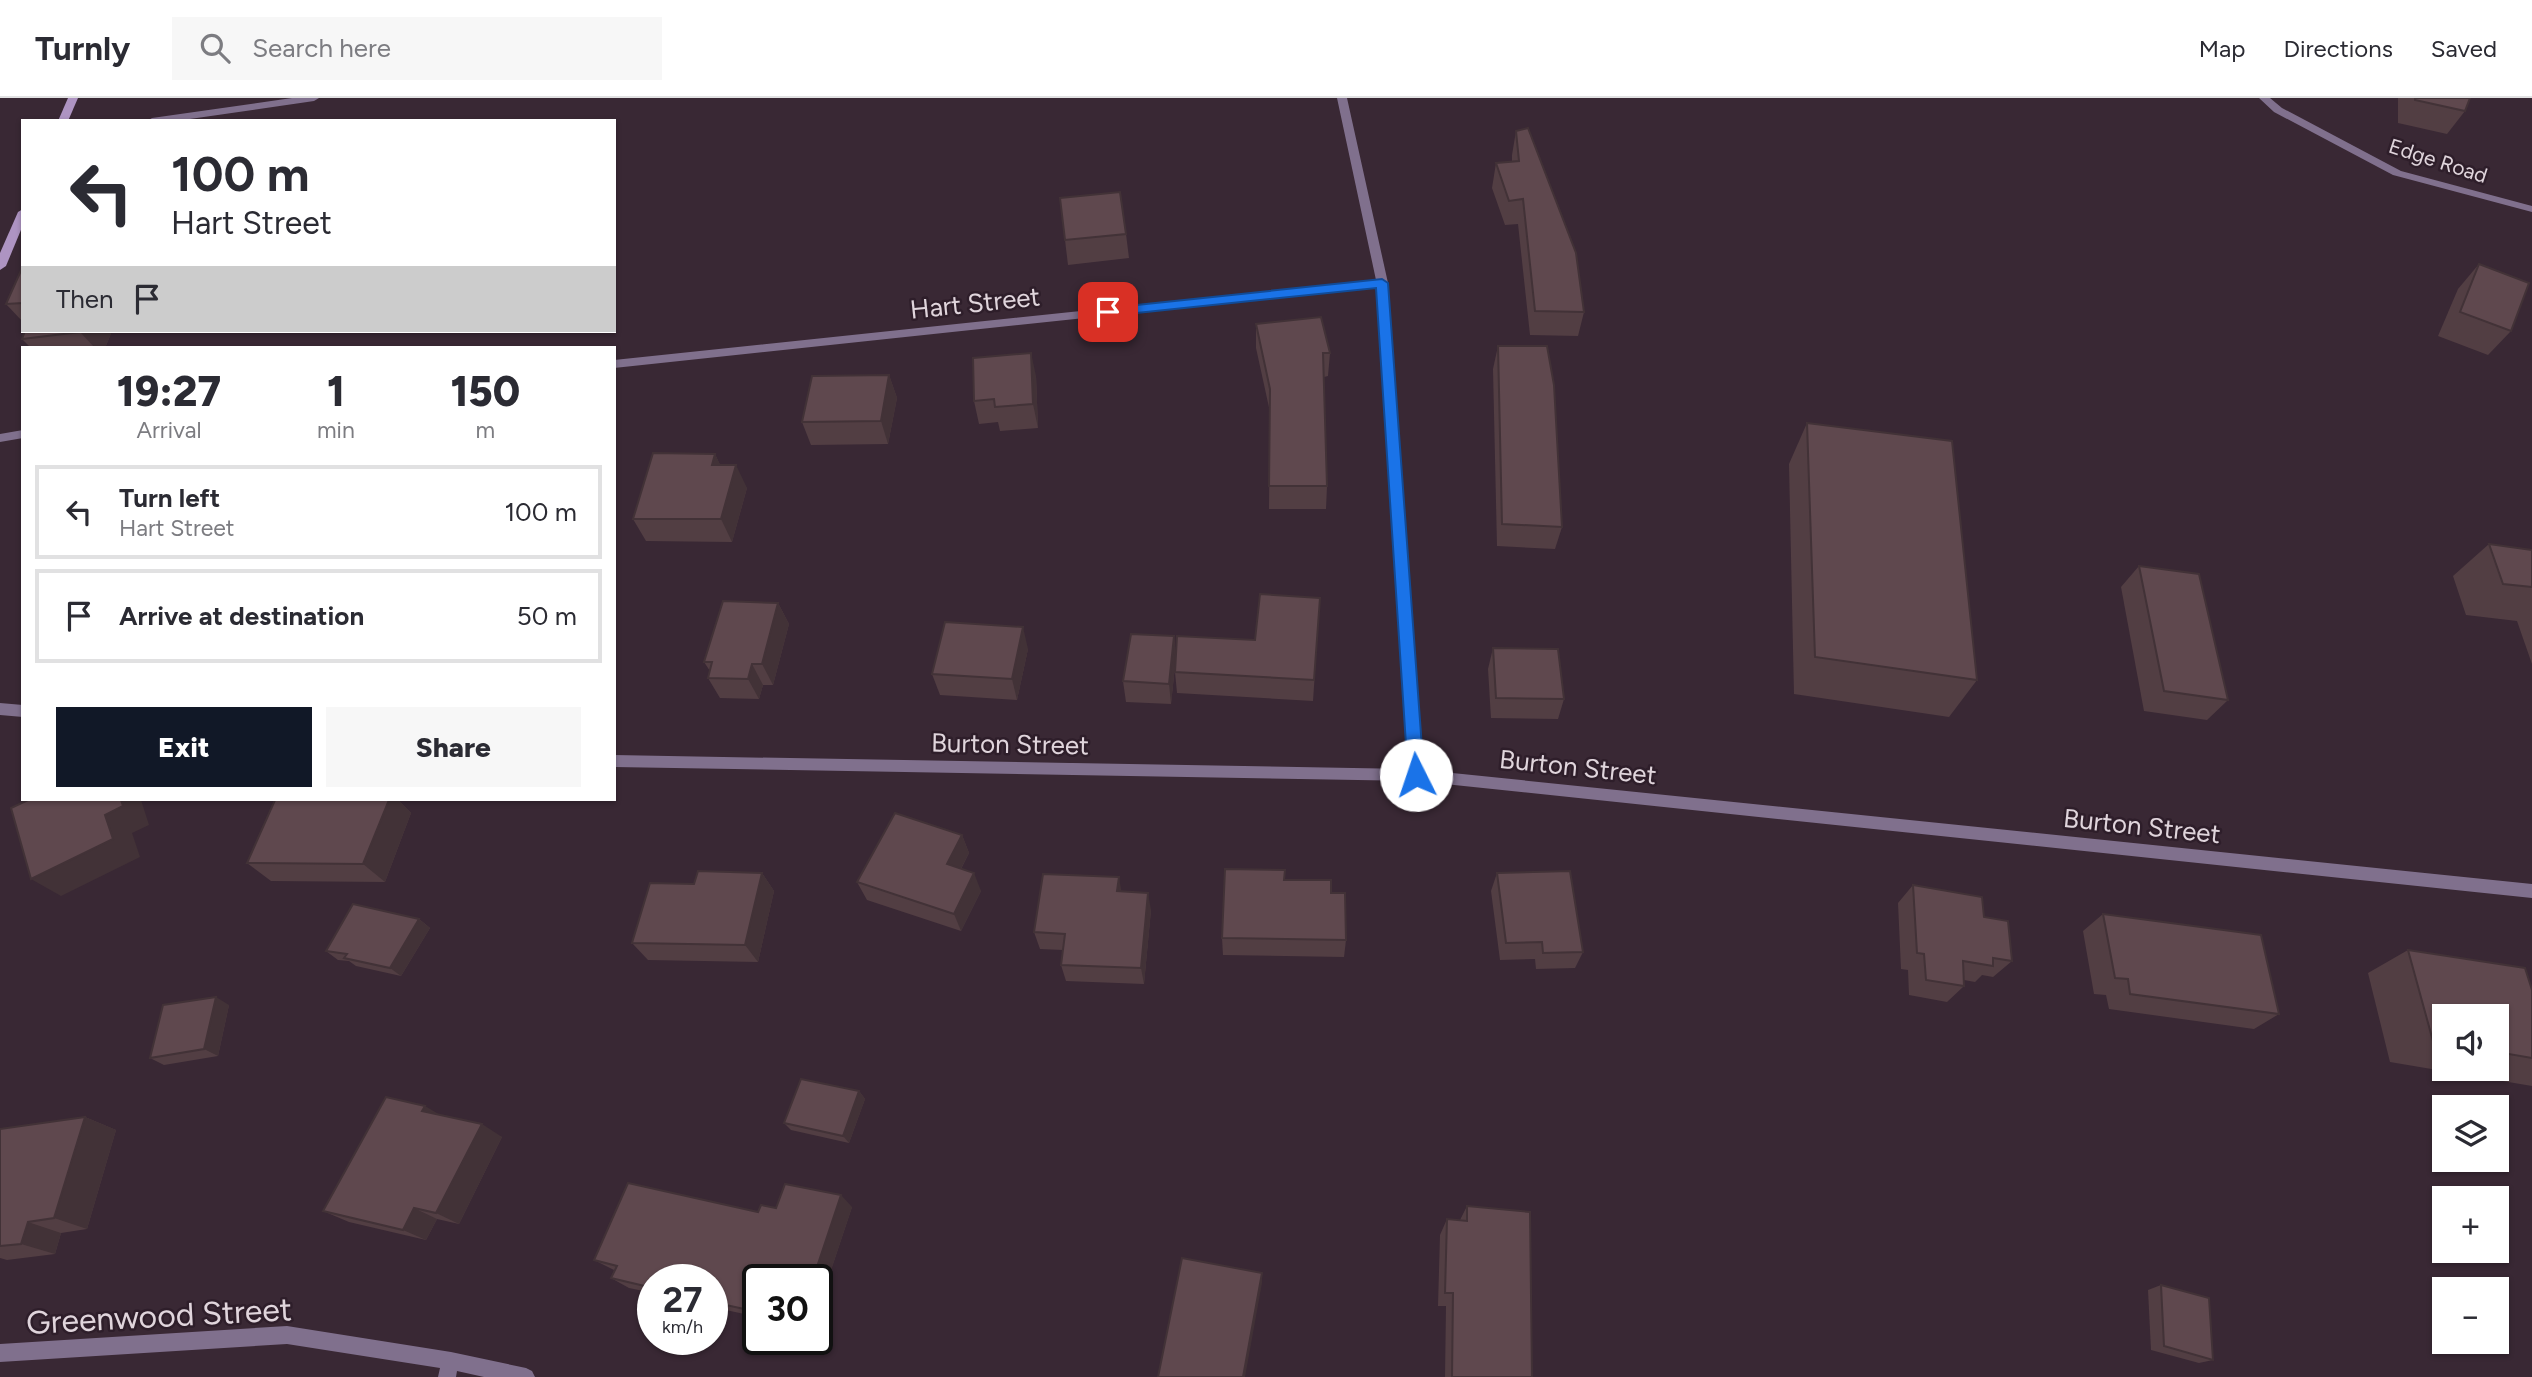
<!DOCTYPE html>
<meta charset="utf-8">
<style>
:root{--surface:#fff;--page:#f7f7f7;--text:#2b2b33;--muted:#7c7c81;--line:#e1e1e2;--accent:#111827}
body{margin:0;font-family:Figtree,sans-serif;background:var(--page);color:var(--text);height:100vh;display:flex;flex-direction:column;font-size:26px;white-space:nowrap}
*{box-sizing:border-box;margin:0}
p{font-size:23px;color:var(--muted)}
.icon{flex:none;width:38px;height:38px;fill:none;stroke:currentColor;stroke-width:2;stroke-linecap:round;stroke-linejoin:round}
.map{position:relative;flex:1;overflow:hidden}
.details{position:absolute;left:21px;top:248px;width:595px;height:455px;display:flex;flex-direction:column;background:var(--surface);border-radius:0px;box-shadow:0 2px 5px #0004}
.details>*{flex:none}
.hud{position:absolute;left:21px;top:21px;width:595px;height:214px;border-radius:0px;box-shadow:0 2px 5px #0004;background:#fff;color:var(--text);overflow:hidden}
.fabs{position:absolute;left:2432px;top:906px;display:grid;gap:14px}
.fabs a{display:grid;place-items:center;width:77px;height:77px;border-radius:0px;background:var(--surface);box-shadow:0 2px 5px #0004;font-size:35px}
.speed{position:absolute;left:637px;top:1166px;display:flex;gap:14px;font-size:35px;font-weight:700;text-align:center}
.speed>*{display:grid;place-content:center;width:91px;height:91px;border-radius:50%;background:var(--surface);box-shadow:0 2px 5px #0004;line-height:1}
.speed small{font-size:18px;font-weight:400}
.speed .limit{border:4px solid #111;border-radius:10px;background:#fff;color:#111}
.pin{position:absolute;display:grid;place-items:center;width:60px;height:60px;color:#fff;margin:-30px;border-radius:14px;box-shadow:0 4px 10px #0006}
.me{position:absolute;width:77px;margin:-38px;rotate:356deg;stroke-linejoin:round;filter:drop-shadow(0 0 5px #0008)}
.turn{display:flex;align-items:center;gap:24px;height:147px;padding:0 35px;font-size:32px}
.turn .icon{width:91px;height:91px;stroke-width:2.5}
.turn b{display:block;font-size:49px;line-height:60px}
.then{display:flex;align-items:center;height:66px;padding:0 35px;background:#0003;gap:14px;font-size:26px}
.eta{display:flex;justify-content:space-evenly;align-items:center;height:119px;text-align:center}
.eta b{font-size:42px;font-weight:800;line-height:49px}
.primary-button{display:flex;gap:14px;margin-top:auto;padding:14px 35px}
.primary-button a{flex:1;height:80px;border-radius:0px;background:var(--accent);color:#fff;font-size:28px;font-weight:800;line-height:80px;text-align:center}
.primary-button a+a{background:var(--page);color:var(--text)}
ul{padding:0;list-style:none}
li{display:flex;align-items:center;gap:21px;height:94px;margin:0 14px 10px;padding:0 21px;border:4px solid var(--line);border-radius:0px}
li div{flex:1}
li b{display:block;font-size:26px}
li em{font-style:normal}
header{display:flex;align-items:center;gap:42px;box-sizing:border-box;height:98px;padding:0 35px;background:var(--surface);border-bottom:2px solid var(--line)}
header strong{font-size:33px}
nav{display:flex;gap:38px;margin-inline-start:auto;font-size:24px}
.search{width:490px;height:63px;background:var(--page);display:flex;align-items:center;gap:18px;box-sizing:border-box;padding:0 24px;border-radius:0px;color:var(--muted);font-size:26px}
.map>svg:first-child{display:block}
</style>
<header>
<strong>Turnly</strong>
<div class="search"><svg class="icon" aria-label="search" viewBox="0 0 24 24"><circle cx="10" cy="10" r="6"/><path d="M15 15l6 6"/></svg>Search here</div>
<nav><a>Map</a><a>Directions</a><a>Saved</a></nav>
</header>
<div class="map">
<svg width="2532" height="1279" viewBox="0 0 2532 1279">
<rect width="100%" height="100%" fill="#392834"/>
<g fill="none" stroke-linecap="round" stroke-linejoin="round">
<g fill="#80708d" fill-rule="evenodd">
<path d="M 292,0 L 319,0 L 314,3 L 176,23 L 147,23 L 152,20 Z"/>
<path d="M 1337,0 L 1347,0 L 1388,185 L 1423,672 L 2532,786 L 2532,800 L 1416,683 L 614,669 L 614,657 L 1408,671 L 1377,189 L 614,270 L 614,262 L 1376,182 Z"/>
<path d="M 2259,0 L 2270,0 L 2282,10 L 2401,73 L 2532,108 L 2532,114 L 2393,77 L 2274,14 Z"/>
<path d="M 23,332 L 23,340 L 0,344 L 0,336 Z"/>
<path d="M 0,605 L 23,607 L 23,619 L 0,617 Z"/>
<path d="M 287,1228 L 451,1254 L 526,1270 L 532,1273 L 535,1279 L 484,1279 L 457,1273 L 456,1279 L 438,1279 L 440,1270 L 287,1246 L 0,1264 L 0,1246 Z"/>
</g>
<g fill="#ae94c2" fill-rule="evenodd">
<path d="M 68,0 L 78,0 L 68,23 L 58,23 Z"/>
<path d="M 23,111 L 23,127 L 6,168 L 0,172 L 0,155 L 18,114 Z"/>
</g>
</g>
<g fill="#523e43" fill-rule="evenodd">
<path d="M 2398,0 L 2470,0 L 2465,13 L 2447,36 L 2398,25 Z"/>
<path d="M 1516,33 L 1584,214 L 1578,238 L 1530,237 L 1518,126 L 1505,127 L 1492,90 L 1496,65 L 1512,64 L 1512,57 Z"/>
<path d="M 1126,136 L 1129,160 L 1068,167 L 1065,142 Z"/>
<path d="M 2479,166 L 2511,233 L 2488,257 L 2438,238 L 2458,191 Z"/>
<path d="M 23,168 L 23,224 L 6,206 Z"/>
<path d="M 1256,226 L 1330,255 L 1328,278 L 1324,279 L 1327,388 L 1326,411 L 1269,411 L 1270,314 L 1256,250 Z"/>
<path d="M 25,233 L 112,233 L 105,250 L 31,250 L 22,241 Z"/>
<path d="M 1498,248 L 1562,429 L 1555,451 L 1497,448 L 1493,271 Z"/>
<path d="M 889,277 L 897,300 L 888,346 L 811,347 L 802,324 Z"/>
<path d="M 1036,278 L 1038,330 L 1000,333 L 998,324 L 979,326 L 974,303 Z"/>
<path d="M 1807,325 L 1977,582 L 1949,619 L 1794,596 L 1789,366 Z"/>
<path d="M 715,356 L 720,367 L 747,390 L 732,444 L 646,443 L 633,421 Z"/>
<path d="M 2489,446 L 2532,452 L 2532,566 L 2517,523 L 2466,517 L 2453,478 Z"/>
<path d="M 2139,468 L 2228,602 L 2207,622 L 2144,613 L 2121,489 Z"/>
<path d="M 1320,500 L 1313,603 L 1177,595 L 1175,574 L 1255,542 Z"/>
<path d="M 778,505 L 789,526 L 773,587 L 763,587 L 759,601 L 720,600 L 708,580 L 710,573 L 704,564 Z"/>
<path d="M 1174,538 L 1176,559 L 1171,606 L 1126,604 L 1123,583 Z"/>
<path d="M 1493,550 L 1564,601 L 1558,621 L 1491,620 L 1488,571 Z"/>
<path d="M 1028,551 L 1017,602 L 940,597 L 932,576 Z"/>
<path d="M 275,702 L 398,702 L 411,715 L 385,784 L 271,783 L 247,765 Z"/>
<path d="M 962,737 L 969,755 L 961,771 L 981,793 L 961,833 L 867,802 L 857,784 Z"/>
<path d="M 762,775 L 774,793 L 758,864 L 648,862 L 632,845 L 694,786 Z"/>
<path d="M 1497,775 L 1583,854 L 1575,870 L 1536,871 L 1535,861 L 1500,862 L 1491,793 Z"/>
<path d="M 1285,782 L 1346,842 L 1344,859 L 1223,857 L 1222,840 Z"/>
<path d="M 1913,787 L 1984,819 L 2012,863 L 1993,879 L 1982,877 L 1975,884 L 1964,882 L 1964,888 L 1947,904 L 1909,897 L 1908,872 L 1901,871 L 1898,805 Z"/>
<path d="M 1121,793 L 1151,812 L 1144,886 L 1066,883 L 1061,867 L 1063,852 L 1040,851 L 1034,834 Z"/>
<path d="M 2103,816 L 2279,916 L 2254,931 L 2109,911 L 2106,897 L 2094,896 L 2083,833 Z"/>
<path d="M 419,821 L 430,830 L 401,878 L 356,868 L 349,863 L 338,862 L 326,853 Z"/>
<path d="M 2408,852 L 2532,892 L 2532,988 L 2390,964 L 2368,875 ZM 2445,919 L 2497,919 L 2497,971 L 2445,971 Z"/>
<path d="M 229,907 L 218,958 L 164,967 L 150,960 Z"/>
<path d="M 859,993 L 865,1001 L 849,1045 L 791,1032 L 784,1025 Z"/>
<path d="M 440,1017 L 502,1039 L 459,1126 L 437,1121 L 426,1142 L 349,1124 L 323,1113 Z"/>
<path d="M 85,1019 L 116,1032 L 87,1131 L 61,1135 L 55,1156 L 7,1162 L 0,1160 L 0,1148 Z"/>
<path d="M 1467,1108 L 1532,1279 L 1445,1279 L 1446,1208 L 1438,1208 L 1440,1137 L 1447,1121 L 1460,1122 Z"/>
<path d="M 852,1109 L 817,1214 L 817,1181 L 758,1181 L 758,1219 L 712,1209 L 712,1181 L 653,1181 L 653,1195 L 629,1190 L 611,1180 L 614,1172 L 594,1162 L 758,1114 L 776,1110 Z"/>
<path d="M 2161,1187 L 2213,1262 L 2199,1265 L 2151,1252 L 2148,1192 Z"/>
</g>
<g fill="#423237">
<path d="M 81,233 L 112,233 L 105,250 L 95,250 L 80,234 Z"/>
<path d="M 1031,255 L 1036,278 L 1038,330 L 1033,306 Z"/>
<path d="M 889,277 L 897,300 L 888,346 L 881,323 Z"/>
<path d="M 715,356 L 726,379 L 712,367 Z"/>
<path d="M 736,367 L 747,390 L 732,444 L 721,421 Z"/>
<path d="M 778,505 L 789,526 L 773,587 L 762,566 Z"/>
<path d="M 1023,529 L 1028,551 L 1017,602 L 1012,581 Z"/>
<path d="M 1174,538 L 1176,559 L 1171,606 L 1169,586 Z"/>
<path d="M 752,566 L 763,587 L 759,601 L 748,581 Z"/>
<path d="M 121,702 L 141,702 L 149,727 L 132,735 L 140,759 L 61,798 L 31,781 Z"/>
<path d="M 389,702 L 398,702 L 411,715 L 385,784 L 363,766 Z"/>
<path d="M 962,737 L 969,755 L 954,784 L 947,766 Z"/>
<path d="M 762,775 L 774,793 L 758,864 L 745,847 Z"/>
<path d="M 974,775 L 981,793 L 961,833 L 954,816 Z"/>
<path d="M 1119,779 L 1122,797 L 1117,793 Z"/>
<path d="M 1148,795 L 1151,812 L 1144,886 L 1141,870 Z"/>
<path d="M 419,821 L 430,830 L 401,878 L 390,870 Z"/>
<path d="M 216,899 L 229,907 L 218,958 L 204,951 Z"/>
<path d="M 859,993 L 865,1001 L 849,1045 L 843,1038 Z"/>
<path d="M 425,1008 L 447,1021 L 422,1013 Z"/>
<path d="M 85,1019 L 116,1032 L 87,1131 L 54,1120 Z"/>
<path d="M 482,1026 L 502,1039 L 459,1126 L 436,1115 Z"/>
<path d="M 841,1097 L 852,1109 L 817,1214 L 817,1181 L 813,1181 Z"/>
<path d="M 414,1110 L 437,1121 L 426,1142 L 403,1132 Z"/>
<path d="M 28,1124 L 61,1135 L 55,1156 L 21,1146 Z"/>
<path d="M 1262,1175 L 1262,1185 L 1245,1279 L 1243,1279 Z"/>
</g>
<g fill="#5f484e" stroke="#423237" stroke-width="2">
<path d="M 2415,0 L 2470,0 L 2465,13 L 2415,2 Z"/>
<path d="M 1528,30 L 1576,155 L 1584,214 L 1535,213 L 1523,101 L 1509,103 L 1496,65 L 1519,63 L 1516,33 Z"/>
<path d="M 1120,94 L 1126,136 L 1065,142 L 1060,100 Z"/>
<path d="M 2479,166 L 2529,185 L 2511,233 L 2460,214 Z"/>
<path d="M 23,168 L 23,205 L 6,206 Z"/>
<path d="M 1321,219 L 1330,255 L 1323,255 L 1327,388 L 1269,388 L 1270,291 L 1256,226 Z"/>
<path d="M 25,233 L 81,233 L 80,234 L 22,241 Z"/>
<path d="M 1498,248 L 1547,248 L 1554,287 L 1562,429 L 1502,426 Z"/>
<path d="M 1031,255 L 1033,306 L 995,309 L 994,301 L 974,303 L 973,260 Z"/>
<path d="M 889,277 L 881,323 L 802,324 L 812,278 Z"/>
<path d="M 1807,325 L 1952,343 L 1977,582 L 1815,559 Z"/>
<path d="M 653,355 L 715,356 L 712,367 L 736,367 L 721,421 L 633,421 Z"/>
<path d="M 2489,446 L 2532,452 L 2532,489 L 2503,486 Z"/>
<path d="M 2139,468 L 2199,476 L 2228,602 L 2164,593 Z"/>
<path d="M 1260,496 L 1320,500 L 1314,582 L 1175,574 L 1177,538 L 1255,542 Z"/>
<path d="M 723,503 L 778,505 L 762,566 L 752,566 L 748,581 L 708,580 L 712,564 L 704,564 Z"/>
<path d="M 945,524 L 1023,529 L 1012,581 L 932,576 Z"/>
<path d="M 1131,536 L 1174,538 L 1169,586 L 1123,583 Z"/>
<path d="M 1493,550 L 1558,551 L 1564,601 L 1496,600 Z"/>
<path d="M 28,702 L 121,702 L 123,708 L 105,717 L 113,741 L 31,781 L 11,710 Z"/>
<path d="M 275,702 L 389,702 L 363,766 L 247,765 Z"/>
<path d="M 895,715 L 962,737 L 947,766 L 974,775 L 954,816 L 857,784 Z"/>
<path d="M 1225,771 L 1285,772 L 1284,782 L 1331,782 L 1331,795 L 1345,795 L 1346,842 L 1222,840 Z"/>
<path d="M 698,773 L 762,775 L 745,847 L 632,845 L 650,785 L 694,786 Z"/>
<path d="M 1570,773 L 1583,854 L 1543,855 L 1542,844 L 1506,845 L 1497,775 Z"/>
<path d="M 1043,776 L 1119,779 L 1117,793 L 1148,795 L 1141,870 L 1061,867 L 1065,836 L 1034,834 Z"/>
<path d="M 1913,787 L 1982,799 L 1984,819 L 2008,823 L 2012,863 L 1993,860 L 1993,868 L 1963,863 L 1964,888 L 1926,882 L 1924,856 L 1917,855 Z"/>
<path d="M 353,806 L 419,821 L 390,870 L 344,860 L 347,856 L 326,853 Z"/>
<path d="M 2103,816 L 2261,837 L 2279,916 L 2130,896 L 2128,881 L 2115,880 Z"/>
<path d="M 2408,852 L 2525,870 L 2532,892 L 2532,960 L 2497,954 L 2497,919 L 2445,919 L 2445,945 L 2433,943 Z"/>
<path d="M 216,899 L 204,951 L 150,960 L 163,907 Z"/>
<path d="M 801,981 L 859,993 L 843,1038 L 784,1025 Z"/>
<path d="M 386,999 L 425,1008 L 422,1013 L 482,1026 L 436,1115 L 414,1110 L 403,1132 L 323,1113 Z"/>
<path d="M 85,1019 L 54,1120 L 28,1124 L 21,1146 L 0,1148 L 0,1031 Z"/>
<path d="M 628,1085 L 758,1114 L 761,1107 L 776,1110 L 785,1086 L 841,1097 L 813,1181 L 758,1181 L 758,1214 L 712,1204 L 712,1181 L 653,1181 L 653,1190 L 611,1180 L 617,1168 L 594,1162 Z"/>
<path d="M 1467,1108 L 1530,1114 L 1532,1279 L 1452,1279 L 1453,1195 L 1445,1195 L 1447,1121 L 1467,1123 Z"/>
<path d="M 1182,1160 L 1262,1175 L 1243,1279 L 1158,1279 Z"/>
<path d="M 2161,1187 L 2209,1200 L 2213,1262 L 2164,1248 Z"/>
</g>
<path fill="#1a73e8" stroke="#114b97" stroke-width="2" d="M 1382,181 L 1388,185 L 1424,677 L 1422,682 L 1410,682 L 1408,677 L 1376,190 L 1108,218 L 1101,214 L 1108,210 Z"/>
<g text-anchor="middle" stroke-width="5" stroke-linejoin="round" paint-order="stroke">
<g font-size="21" fill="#e0d5dc" stroke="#2e1e2a">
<text transform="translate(2438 63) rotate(18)" y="7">Edge Road</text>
</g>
<g font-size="26" fill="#e0d5dc" stroke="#2e1e2a">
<text transform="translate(975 205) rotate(-6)" y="9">Hart Street</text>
<text transform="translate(1010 646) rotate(1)" y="9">Burton Street</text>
<text transform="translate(1578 669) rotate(6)" y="9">Burton Street</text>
<text transform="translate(2142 728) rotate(6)" y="9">Burton Street</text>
</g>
<g font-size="32" fill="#e0d5dc" stroke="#2e1e2a">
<text transform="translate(159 1218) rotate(-3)" y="11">Greenwood Street</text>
</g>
</g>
</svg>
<div class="fabs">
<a><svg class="icon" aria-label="sound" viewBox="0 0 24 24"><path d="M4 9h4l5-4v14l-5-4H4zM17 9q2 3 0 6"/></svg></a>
<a><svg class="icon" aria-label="layers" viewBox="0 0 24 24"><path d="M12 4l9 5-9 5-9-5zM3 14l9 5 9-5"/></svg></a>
<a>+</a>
<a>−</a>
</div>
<div class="speed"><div>27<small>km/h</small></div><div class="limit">30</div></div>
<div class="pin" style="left:1108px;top:214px;background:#d93025"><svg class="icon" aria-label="arrive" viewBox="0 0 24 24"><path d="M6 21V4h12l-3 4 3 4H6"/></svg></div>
<svg class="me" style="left:1416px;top:677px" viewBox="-20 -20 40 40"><circle r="19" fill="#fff"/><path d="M0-13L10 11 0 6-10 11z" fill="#1a73e8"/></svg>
<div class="hud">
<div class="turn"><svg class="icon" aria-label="left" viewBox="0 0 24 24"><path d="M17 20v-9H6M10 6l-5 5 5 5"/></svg><div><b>100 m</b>Hart Street</div></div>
<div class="then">Then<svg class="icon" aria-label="arrive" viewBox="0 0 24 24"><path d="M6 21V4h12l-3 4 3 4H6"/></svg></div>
</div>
<section class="details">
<div class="eta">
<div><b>19:27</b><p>Arrival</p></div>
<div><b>1</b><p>min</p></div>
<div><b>150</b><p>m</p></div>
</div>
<ul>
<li><svg class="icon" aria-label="left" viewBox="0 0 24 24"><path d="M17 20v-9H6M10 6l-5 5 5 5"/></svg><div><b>Turn left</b><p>Hart Street</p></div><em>100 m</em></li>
<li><svg class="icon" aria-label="arrive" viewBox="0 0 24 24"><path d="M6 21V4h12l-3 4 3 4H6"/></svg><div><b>Arrive at destination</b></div><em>50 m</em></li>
</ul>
<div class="primary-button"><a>Exit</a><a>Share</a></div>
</section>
</div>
